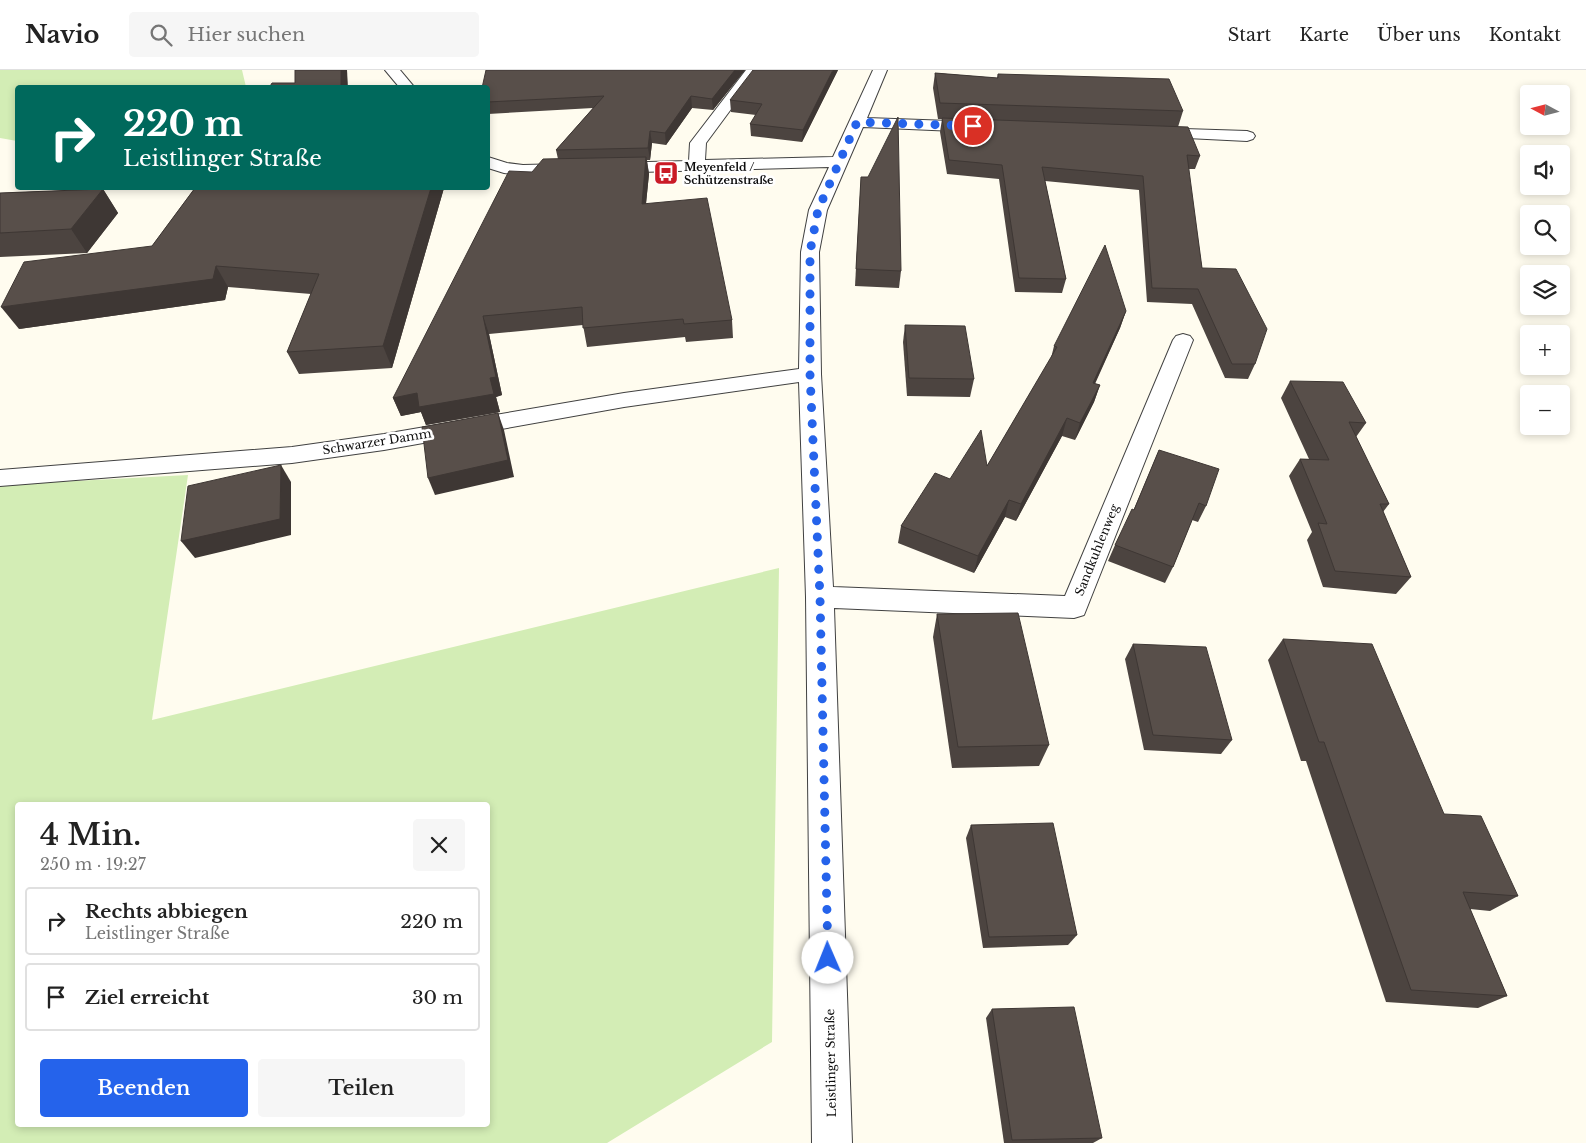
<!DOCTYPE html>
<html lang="de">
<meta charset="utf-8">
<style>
:root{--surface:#fff;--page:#f6f6f6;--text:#222;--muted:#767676;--line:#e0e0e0;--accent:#2563eb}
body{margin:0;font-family:"Libre Baskerville",serif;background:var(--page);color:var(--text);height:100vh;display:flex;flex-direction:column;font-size:19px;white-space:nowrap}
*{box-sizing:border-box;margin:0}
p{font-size:16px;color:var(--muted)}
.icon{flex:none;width:28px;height:28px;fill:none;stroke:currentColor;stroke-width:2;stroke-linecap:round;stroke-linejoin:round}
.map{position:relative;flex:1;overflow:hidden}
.drawer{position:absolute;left:15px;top:732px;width:475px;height:325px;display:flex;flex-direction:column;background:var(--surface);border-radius:5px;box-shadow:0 2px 8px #0003}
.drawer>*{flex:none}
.hud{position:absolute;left:15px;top:15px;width:475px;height:105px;border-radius:5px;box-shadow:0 2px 8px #0003;background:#00695c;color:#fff;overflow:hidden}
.needle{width:32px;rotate:277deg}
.fabs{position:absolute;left:1520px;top:15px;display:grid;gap:10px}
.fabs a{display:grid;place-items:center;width:50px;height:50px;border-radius:5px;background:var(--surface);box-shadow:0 2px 8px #0003;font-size:25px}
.pin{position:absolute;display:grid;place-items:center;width:42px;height:42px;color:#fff;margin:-21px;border:2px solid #fff;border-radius:50%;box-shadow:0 1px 5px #0007}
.me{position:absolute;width:55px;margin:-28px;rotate:359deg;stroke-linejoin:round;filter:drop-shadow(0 0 4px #0008)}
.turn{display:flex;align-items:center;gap:18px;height:105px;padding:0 25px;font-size:22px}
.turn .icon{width:65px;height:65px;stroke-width:2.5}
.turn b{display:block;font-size:35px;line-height:42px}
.round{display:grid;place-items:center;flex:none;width:52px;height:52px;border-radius:5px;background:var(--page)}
.summary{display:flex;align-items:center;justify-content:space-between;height:85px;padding:0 25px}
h1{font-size:30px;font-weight:600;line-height:38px}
.action{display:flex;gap:10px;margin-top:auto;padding:10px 25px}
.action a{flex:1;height:58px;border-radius:5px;background:var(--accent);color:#fff;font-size:20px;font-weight:600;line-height:58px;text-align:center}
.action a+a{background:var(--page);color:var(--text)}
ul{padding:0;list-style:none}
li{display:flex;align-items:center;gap:15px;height:68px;margin:0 10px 8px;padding:0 15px;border:2px solid var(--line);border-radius:5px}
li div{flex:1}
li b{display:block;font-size:19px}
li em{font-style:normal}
header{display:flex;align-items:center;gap:30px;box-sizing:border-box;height:70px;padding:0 25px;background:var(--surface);border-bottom:1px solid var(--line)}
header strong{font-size:24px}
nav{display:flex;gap:28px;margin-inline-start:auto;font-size:18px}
.search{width:350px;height:45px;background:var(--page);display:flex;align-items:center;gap:12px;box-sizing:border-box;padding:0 18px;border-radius:5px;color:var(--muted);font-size:19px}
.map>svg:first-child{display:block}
</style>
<header>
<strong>Navio</strong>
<div class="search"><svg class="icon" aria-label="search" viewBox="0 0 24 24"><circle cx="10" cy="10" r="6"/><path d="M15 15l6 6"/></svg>Hier suchen</div>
<nav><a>Start</a><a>Karte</a><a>Über uns</a><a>Kontakt</a></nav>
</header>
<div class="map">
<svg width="1586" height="1073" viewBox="0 0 1586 1073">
<rect width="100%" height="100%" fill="#fffcef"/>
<g fill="#d3edb5" fill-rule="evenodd">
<path d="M 0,0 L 242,0 L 246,17 L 18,18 L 17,71 L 0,68 Z"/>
<path d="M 188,405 L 152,650 L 779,498 L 772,972 L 607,1073 L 0,1073 L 0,415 ZM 18,735 L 488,735 L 488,1055 L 18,1055 Z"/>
</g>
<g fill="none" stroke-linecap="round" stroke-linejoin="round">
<defs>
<g id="minor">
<path d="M 385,0 L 400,0 L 415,18 L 400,18 Z"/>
<path d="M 746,0 L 760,0 L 706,73 L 705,90 L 833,87 L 873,0 L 887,0 L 867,48 L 978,52 L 984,54 L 986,57 L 984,60 L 978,62 L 863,57 L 827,140 L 819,182 L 821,304 L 833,517 L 1065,526 L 1173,270 L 1176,266 L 1183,264 L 1190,266 L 1193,270 L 1084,545 L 1074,548 L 834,538 L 852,1073 L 812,1073 L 806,527 L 799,312 L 624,337 L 384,380 L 292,393 L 0,416 L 0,400 L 292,377 L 384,364 L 624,323 L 799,299 L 801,182 L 809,140 L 829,97 L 523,105 L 504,103 L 488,98 L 488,87 L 507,93 L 523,95 L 689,91 L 690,73 Z"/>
<path d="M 1153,58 L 1247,61 L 1253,63 L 1255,66 L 1253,69 L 1247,71 L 1147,66 L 1145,63 L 1147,60 Z"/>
</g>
</defs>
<use href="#minor" stroke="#414141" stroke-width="2"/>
<use href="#minor" fill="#fff" fill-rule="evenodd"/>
</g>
<g fill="#4c4440">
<path d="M 486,0 L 745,0 L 713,40 L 692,38 L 666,75 L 652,73 L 650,90 L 647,90 L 649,104 L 646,134 L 732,250 L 733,268 L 686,272 L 685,267 L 587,277 L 583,255 L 489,264 L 502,325 L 496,327 L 500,342 L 426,355 L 421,342 L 401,346 L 393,328 L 532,102 L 558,89 L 556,80 L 593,38 L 488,44 L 488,18 Z"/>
<path d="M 838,0 L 802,72 L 751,66 L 750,54 L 756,45 L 731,42 L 730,30 Z"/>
<path d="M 935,3 L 997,8 L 998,4 L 1183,41 L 1178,57 L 1200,86 L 1195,99 L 1188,99 L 1202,198 L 1255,294 L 1248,309 L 1225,308 L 1192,234 L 1147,232 L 1139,120 L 1045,111 L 1066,209 L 1062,223 L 1015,222 L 999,109 L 947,104 L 940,62 L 942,49 L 938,49 L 933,18 Z"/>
<path d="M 861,107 L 901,201 L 899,218 L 855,216 Z"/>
<path d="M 195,118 L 444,118 L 392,298 L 299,304 L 287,282 L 311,224 L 228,217 L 225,230 L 19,259 L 152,176 Z"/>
<path d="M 103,119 L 118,143 L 87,183 L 0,187 L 0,123 Z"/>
<path d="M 1126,241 L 1120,258 L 1095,314 L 1100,315 L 1094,332 L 1075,370 L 1062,366 L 1016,451 L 1005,447 L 974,503 L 898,473 L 901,456 L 950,409 L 987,396 L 1051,288 L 1054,276 Z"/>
<path d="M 905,255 L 974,309 L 970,327 L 907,326 L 903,272 Z"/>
<path d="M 1290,311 L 1366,353 L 1356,367 L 1389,434 L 1383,442 L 1411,507 L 1396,524 L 1323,517 L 1307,470 L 1312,462 L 1289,406 L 1300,389 L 1309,389 L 1281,328 Z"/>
<path d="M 1159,380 L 1206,436 L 1198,452 L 1192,450 L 1173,497 L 1165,513 L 1108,491 L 1115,475 L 1134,439 Z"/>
<path d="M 937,544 L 1049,675 L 1039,696 L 952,698 L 933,567 Z"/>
<path d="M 1283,569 L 1444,744 L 1518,826 L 1490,841 L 1470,839 L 1507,926 L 1478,938 L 1386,932 L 1306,691 L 1301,691 L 1268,590 Z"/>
<path d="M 1133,574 L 1232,670 L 1221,684 L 1144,680 L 1125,589 Z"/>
<path d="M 971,755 L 1077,865 L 1068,875 L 983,878 L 966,768 Z"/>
<path d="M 992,939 L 1102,1068 L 1093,1073 L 1004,1073 L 986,948 Z"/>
</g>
<g fill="#3e3734">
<path d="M 341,0 L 347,0 L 348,18 L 341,18 Z"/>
<path d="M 735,0 L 745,0 L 713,40 L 712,29 Z"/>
<path d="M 833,0 L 838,0 L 802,72 L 803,60 Z"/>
<path d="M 691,26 L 692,38 L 666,75 L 665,63 Z"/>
<path d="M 650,61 L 652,73 L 650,90 L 648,78 Z"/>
<path d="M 646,87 L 649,104 L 644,152 L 642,134 Z"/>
<path d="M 431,118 L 444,118 L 392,298 L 383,276 Z"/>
<path d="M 103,119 L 118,143 L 87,183 L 71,159 Z"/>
<path d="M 216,196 L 228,217 L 225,230 L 19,259 L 1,237 Z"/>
<path d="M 1126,241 L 1120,258 L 1087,330 L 1093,313 Z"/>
<path d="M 483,246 L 489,264 L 502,325 L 496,327 L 500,342 L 426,355 L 421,342 L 401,346 L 393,328 L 490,308 Z"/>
<path d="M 1100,315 L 1094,332 L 1075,370 L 1080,353 Z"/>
<path d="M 498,343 L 504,360 L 514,407 L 435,425 L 428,408 Z"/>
<path d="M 1067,348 L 1062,366 L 1016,451 L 1021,434 Z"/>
<path d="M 281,395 L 291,412 L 291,465 L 195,488 L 181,471 Z"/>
<path d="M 1009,430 L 1005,447 L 974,503 L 978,486 Z"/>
</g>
<g fill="#584f4a" stroke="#3e3734">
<path d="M 295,0 L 341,0 L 341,18 L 269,18 L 272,13 L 295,13 Z"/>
<path d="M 486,0 L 735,0 L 712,29 L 691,26 L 665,63 L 650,61 L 648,78 L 556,80 L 604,26 L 488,32 L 488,18 L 482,18 Z"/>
<path d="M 753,0 L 833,0 L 803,60 L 750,54 L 762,34 L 730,30 Z"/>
<path d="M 935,3 L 998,8 L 998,4 L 1169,9 L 1183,41 L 940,33 Z"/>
<path d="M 898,47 L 901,201 L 856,199 L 861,107 L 868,107 Z"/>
<path d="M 942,48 L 1188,57 L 1200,86 L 1187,85 L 1202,198 L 1236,199 L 1267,259 L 1255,294 L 1232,294 L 1198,219 L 1152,218 L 1143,106 L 1042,97 L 1066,209 L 1019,208 L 1002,95 L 949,90 Z"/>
<path d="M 646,87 L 642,134 L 707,128 L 732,250 L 684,254 L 683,249 L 583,258 L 582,237 L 483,246 L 496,307 L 490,308 L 494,324 L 419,337 L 417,323 L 393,328 L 509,101 L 532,102 L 543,89 Z"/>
<path d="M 195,118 L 431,118 L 383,276 L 287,282 L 319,204 L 216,196 L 213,209 L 1,237 L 24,192 L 152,176 Z"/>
<path d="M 103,119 L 71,159 L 0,163 L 0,123 Z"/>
<path d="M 1105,175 L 1126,241 L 1093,313 L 1100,315 L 1080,353 L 1067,348 L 1021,434 L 1009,430 L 978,486 L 901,456 L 935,403 L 950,409 L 981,360 L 987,396 L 1057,277 L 1054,276 Z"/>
<path d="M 905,255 L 965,256 L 974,309 L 909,308 Z"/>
<path d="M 1290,311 L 1343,312 L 1366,353 L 1349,352 L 1389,434 L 1380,434 L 1411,507 L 1335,501 L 1318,453 L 1327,454 L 1300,389 L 1329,390 Z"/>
<path d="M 498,343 L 508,390 L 428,408 L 422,357 Z"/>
<path d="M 1159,380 L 1219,399 L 1206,436 L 1199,433 L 1173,497 L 1115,475 L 1132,439 L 1134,440 Z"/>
<path d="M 281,395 L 280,449 L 181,471 L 188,416 Z"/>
<path d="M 1018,543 L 1049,675 L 958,677 L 937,544 Z"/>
<path d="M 1283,569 L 1372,574 L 1444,744 L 1481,746 L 1518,826 L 1463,822 L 1507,926 L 1411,920 L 1324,672 L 1319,672 Z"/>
<path d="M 1133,574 L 1206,577 L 1232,670 L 1153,665 Z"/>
<path d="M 1053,753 L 1077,865 L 989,867 L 971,755 Z"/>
<path d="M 1074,937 L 1102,1068 L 1012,1070 L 992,939 Z"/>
</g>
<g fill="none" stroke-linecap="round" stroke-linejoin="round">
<path stroke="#2563eb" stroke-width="9" stroke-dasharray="0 16.2" d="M 828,888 L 820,527 L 810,304 L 810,182 L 818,140 L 857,52 L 973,56"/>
</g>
<defs>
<symbol id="bus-square" viewBox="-11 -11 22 22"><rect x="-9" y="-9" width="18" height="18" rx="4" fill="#ca1b26" stroke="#fff"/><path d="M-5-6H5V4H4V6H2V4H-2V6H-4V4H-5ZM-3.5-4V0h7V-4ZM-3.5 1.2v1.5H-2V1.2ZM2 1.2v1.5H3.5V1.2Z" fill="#fff"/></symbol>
</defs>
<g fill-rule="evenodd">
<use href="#bus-square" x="652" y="89" width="28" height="28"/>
</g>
<g text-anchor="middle" stroke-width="5" stroke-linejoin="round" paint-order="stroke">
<g font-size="11" font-weight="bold" fill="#0e0e0e" stroke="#fff" text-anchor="start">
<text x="684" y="101">Meyenfeld /<tspan x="684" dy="13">Schützenstraße</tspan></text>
</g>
<g font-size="12" fill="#0e0e0e" stroke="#fff">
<text transform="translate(377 372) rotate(-9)" y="4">Schwarzer Damm</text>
<text transform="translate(1097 480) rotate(-68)" y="4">Sandkuhlenweg</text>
<text transform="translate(831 993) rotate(-91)" y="4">Leistlinger Straße</text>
</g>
</g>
</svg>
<div class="fabs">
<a><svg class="needle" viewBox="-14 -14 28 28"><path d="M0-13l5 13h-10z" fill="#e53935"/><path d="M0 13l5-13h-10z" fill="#767676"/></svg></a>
<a><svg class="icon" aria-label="sound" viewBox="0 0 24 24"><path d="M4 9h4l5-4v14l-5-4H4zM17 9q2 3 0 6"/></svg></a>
<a><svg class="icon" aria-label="search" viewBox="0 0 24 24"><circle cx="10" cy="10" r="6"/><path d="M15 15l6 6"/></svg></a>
<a><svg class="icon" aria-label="layers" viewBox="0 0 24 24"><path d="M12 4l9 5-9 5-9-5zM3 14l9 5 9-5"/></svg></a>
<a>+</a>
<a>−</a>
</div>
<div class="pin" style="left:973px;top:56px;background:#d93025"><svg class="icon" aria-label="arrive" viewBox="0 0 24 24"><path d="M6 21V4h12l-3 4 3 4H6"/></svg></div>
<svg class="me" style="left:828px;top:888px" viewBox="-20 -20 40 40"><circle r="19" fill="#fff"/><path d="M0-13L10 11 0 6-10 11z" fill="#2563eb"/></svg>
<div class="hud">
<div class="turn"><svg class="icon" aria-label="right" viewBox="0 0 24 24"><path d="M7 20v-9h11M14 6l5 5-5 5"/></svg><div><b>220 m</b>Leistlinger Straße</div></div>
</div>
<section class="drawer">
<div class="summary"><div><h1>4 Min.</h1><p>250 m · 19:27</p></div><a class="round"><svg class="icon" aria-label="close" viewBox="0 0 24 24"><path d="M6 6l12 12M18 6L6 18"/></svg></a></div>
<ul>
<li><svg class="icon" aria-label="right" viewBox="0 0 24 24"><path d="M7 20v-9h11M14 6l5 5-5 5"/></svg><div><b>Rechts abbiegen</b><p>Leistlinger Straße</p></div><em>220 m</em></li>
<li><svg class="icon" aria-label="arrive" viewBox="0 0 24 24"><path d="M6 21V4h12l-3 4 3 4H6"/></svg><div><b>Ziel erreicht</b></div><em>30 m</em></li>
</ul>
<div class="action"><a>Beenden</a><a>Teilen</a></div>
</section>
</div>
